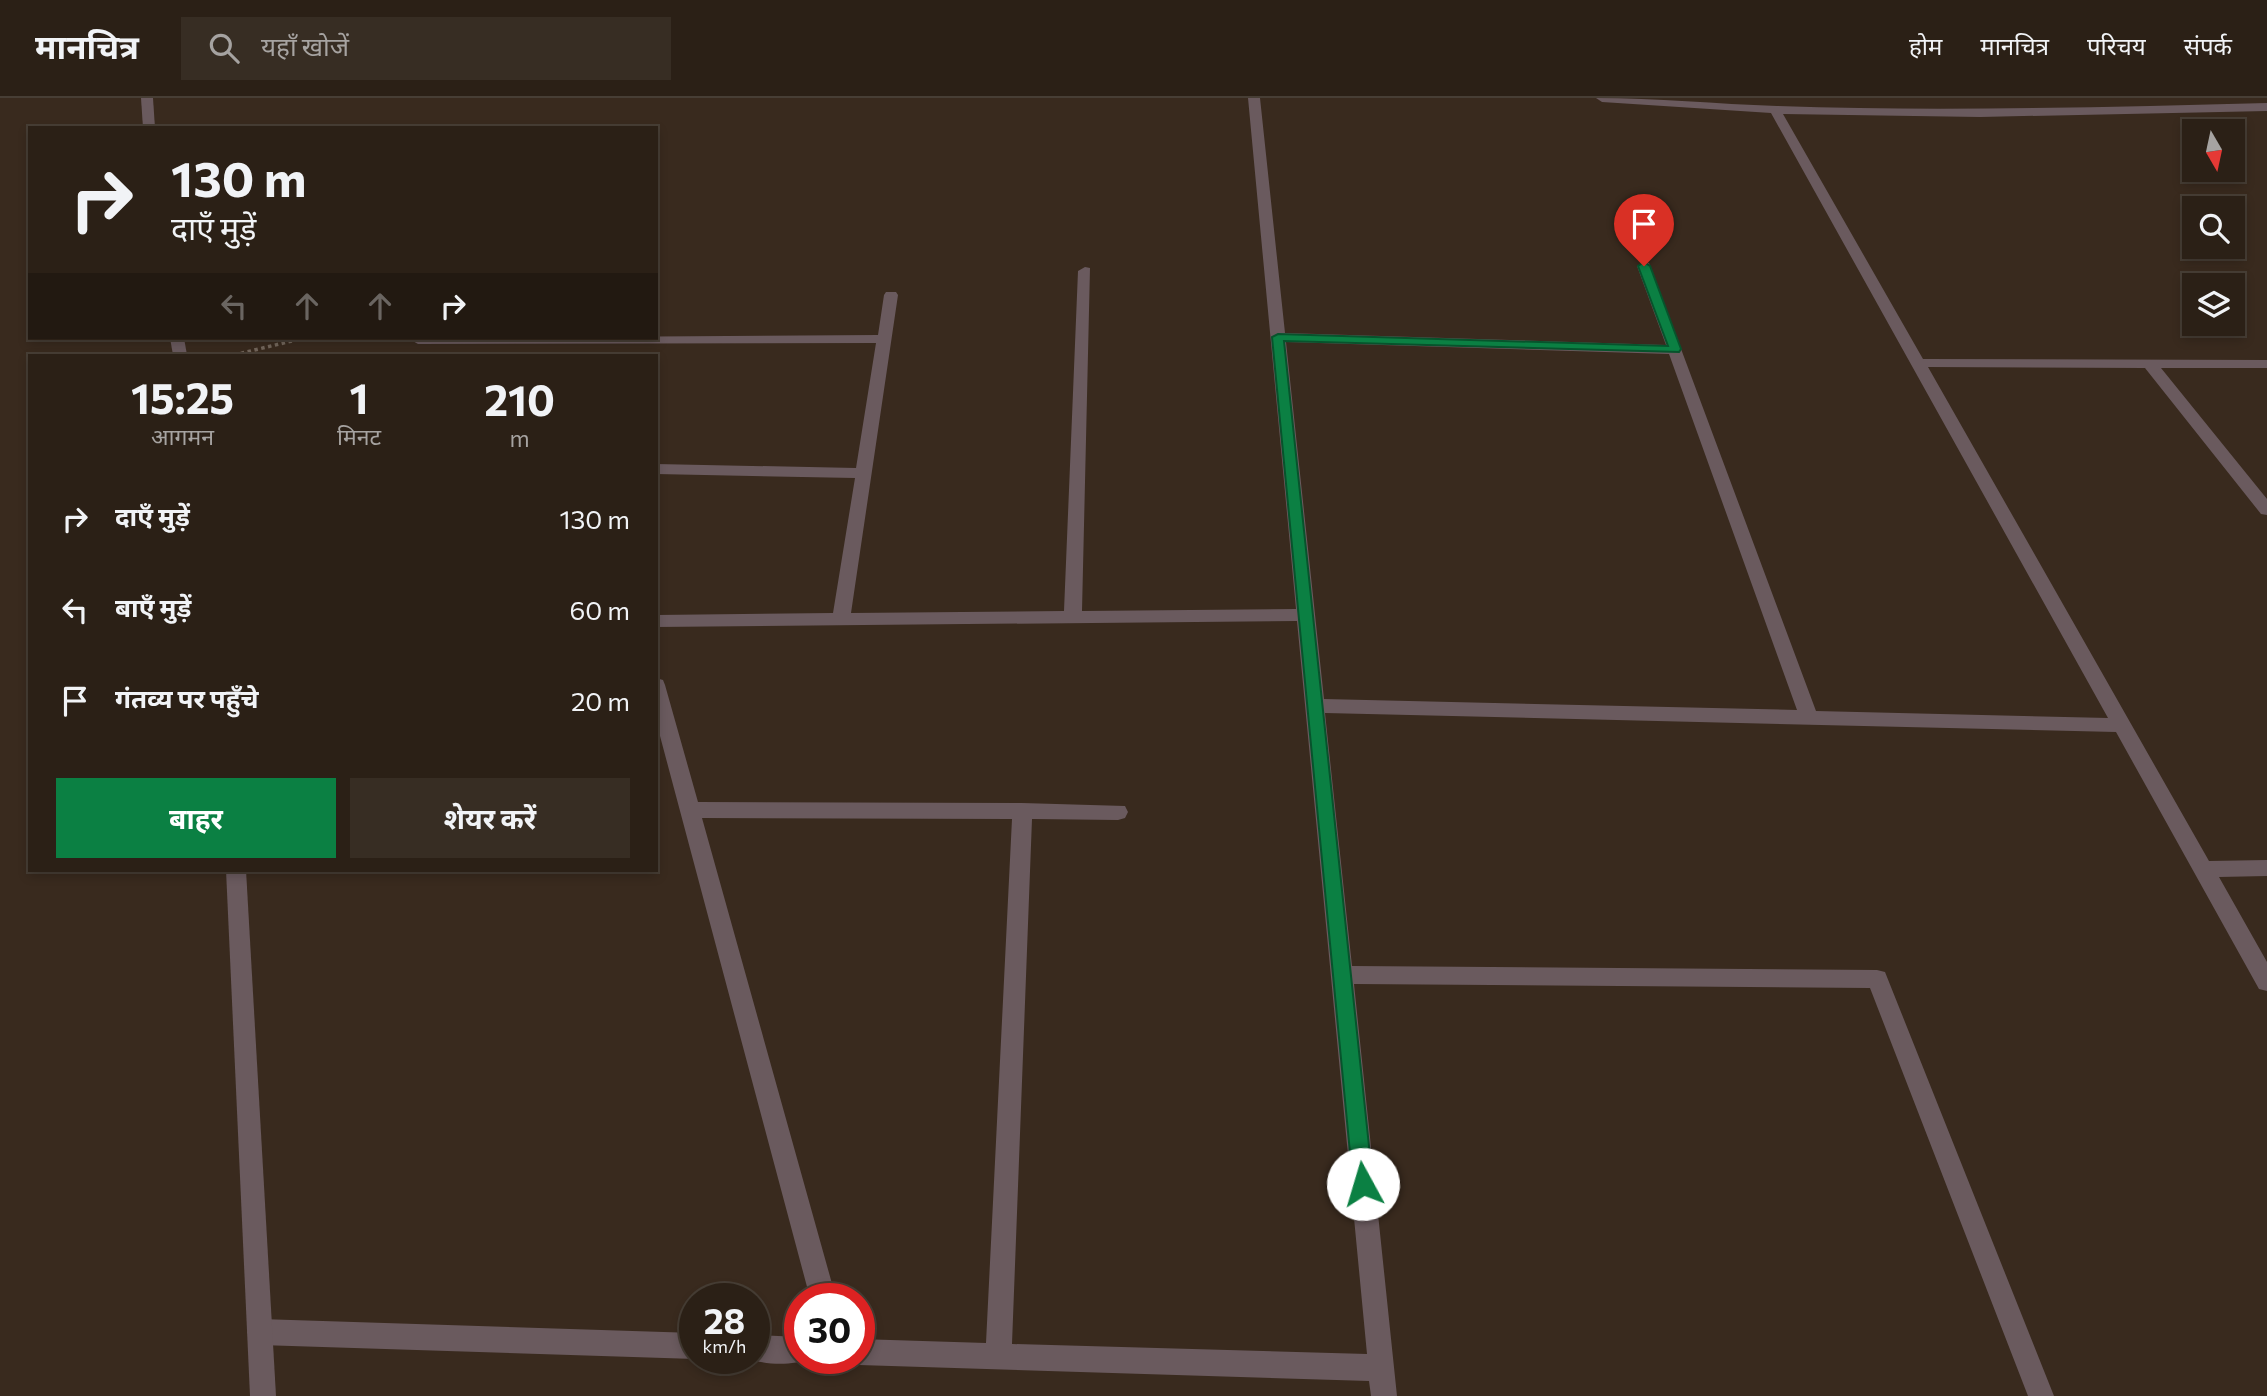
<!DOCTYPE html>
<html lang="hi">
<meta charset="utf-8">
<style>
:root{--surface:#2b2016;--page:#372d23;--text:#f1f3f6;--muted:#a6a3a1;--line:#473e35;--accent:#0b8043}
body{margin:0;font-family:Commissioner,"Noto Sans Devanagari",sans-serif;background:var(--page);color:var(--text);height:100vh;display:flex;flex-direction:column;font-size:26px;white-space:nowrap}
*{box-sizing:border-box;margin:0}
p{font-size:23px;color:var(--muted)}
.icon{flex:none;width:38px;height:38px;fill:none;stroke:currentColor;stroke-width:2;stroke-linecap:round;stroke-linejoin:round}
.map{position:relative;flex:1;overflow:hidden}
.panel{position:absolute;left:28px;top:256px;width:630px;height:518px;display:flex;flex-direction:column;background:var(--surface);border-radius:0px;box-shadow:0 4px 10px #0003,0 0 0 2px var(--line)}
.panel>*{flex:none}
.banner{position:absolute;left:28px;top:28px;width:630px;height:214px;border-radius:0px;box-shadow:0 4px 10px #0003,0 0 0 2px var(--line);background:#2b2016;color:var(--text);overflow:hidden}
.needle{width:46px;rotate:171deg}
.controls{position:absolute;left:2182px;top:21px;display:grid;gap:14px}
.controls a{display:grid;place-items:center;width:63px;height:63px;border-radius:0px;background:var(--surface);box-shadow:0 4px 10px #0003,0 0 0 2px var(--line);font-size:35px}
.speed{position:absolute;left:679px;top:1185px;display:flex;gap:14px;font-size:35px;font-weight:700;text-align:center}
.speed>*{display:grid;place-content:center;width:91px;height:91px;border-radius:50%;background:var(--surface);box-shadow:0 4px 10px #0003,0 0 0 2px var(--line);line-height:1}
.speed small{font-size:18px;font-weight:400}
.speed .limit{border:10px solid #d22;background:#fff;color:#111}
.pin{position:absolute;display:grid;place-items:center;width:60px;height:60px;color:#fff;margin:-72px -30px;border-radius:50% 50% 50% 0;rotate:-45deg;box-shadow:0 0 7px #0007}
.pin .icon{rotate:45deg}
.me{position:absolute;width:77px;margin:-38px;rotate:354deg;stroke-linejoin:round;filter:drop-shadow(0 0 5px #0008)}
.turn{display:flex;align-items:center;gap:24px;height:147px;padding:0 28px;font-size:32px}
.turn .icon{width:91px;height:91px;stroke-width:2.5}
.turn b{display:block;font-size:49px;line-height:60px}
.lanes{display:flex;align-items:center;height:66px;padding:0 28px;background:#0003;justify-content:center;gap:35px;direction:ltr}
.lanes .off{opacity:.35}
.eta{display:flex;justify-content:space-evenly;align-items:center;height:119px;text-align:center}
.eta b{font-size:42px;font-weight:700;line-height:49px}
.primary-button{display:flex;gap:14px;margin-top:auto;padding:14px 28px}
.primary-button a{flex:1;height:80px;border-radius:0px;background:var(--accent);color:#fff;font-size:28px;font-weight:700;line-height:80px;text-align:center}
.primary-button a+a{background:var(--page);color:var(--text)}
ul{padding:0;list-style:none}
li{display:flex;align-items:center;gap:21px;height:91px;padding:0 28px}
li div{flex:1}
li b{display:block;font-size:26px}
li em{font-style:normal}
header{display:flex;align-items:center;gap:42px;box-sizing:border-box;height:98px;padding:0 35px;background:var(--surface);border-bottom:2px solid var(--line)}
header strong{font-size:33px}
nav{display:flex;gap:38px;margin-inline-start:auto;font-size:24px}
.search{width:490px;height:63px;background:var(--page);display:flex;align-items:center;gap:18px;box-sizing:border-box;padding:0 24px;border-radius:0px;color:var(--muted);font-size:26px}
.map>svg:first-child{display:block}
</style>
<header>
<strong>मानचित्र</strong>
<div class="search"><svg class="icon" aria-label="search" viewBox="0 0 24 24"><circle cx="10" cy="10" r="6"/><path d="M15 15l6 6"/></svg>यहाँ खोजें</div>
<nav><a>होम</a><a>मानचित्र</a><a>परिचय</a><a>संपर्क</a></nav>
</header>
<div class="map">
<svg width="2267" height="1298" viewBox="0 0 2267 1298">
<rect width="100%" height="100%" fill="#392a1e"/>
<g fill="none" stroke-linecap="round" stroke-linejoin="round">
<g stroke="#74675c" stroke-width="3.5" stroke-dasharray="3.5 3.5" stroke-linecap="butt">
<path d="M 347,240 L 382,241"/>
<path d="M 234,257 L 304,240"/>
</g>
<g fill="#6a5a5e" fill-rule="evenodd">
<path d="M 1248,0 L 1260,0 L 1285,235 L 1666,247 L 1637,168 L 1644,164 L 1649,165 L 1816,613 L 2108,620 L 1771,15 L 1602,4 L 1596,0 C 1657,0 1716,6 1777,8 C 1940,14 2104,9 2267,5 L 2267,13 L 1980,19 L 1783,16 L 1923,261 L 2267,262 L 2267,270 L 2161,270 L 2267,401 L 2267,417 L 2261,416 L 2145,270 L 1928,269 L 2209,763 L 2267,762 L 2267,778 L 2219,779 L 2267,864 L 2267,893 L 2259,891 L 2116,634 L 1325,615 L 1352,868 L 1877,872 L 1885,874 L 2054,1298 L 2028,1298 L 1870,890 L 1354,886 L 1397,1298 L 1371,1298 L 1369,1283 L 859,1267 L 850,1263 L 848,1260 L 859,1260 L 859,1241 L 986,1245 L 1012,721 L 702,720 L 836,1200 L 810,1200 L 656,623 L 656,580 L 663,582 L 665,587 L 698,704 L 1022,705 L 1125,708 L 1128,714 L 1125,720 L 1118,722 L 1032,721 L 1012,1246 L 1367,1256 L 1297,523 L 656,529 L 656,517 L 833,515 L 855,380 L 656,376 L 656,366 L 856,370 L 876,245 L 418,246 L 411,242 L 412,240 L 878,237 L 884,197 L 886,194 L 896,194 L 898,197 L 851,515 L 1064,513 L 1078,173 L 1085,169 L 1090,170 L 1082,513 L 1296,511 ZM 1286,244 L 1669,256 L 1797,612 L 1324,601 Z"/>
<path d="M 260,1221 L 695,1235 L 695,1260 L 697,1260 L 695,1261 L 260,1247 L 251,1243 L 247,1234 L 251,1225 Z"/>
<path d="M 754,1237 L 800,1239 L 800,1260 L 809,1261 C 793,1268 763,1267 747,1260 L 754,1260 Z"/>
</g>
<g fill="#6a5a5e" fill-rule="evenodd">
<path d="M 141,0 L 153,0 L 155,30 L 143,30 Z"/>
<path d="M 170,240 L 184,240 L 187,257 L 173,257 Z"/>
<path d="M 226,772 L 246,772 L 276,1298 L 250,1298 Z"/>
</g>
</g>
<path fill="#0b8043" stroke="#07532c" stroke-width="2" d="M 1644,164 L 1650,168 L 1681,251 L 1679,254 L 1284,243 L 1373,1086 L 1370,1093 L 1363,1096 L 1356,1093 L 1353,1086 L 1272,239 L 1278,236 L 1668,248 L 1638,168 Z"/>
</svg>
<div class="controls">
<a><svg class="needle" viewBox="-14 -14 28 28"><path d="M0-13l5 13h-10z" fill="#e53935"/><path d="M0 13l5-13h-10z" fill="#a6a3a1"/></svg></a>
<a><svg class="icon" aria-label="search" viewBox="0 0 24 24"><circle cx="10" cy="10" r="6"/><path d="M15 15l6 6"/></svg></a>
<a><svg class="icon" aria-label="layers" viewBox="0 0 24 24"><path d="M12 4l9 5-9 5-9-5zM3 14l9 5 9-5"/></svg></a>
</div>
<div class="speed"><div>28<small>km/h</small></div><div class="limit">30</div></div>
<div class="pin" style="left:1644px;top:168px;background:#d93025"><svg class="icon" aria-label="arrive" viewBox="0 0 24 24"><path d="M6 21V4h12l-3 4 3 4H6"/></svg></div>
<svg class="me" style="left:1363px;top:1086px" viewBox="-20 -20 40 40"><circle r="19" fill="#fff"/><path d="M0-13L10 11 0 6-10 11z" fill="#0b8043"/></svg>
<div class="banner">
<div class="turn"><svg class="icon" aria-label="right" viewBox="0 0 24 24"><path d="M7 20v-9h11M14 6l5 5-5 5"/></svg><div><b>130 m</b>दाएँ मुड़ें</div></div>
<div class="lanes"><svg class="icon off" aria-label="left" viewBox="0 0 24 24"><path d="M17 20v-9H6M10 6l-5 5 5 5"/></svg><svg class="icon off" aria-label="ahead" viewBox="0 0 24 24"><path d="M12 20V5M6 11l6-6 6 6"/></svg><svg class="icon off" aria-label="ahead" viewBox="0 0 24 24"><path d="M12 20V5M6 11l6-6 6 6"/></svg><svg class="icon" aria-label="right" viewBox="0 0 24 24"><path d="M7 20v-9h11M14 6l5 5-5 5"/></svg></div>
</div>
<section class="panel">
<div class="eta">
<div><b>15:25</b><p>आगमन</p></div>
<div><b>1</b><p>मिनट</p></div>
<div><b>210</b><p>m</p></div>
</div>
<ul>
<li><svg class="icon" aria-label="right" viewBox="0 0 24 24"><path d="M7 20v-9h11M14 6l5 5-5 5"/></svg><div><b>दाएँ मुड़ें</b></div><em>130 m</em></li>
<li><svg class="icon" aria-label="left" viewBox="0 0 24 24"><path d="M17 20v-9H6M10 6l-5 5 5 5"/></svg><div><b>बाएँ मुड़ें</b></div><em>60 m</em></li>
<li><svg class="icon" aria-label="arrive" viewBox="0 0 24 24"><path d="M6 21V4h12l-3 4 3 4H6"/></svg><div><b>गंतव्य पर पहुँचे</b></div><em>20 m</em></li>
</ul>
<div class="primary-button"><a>बाहर</a><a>शेयर करें</a></div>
</section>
</div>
